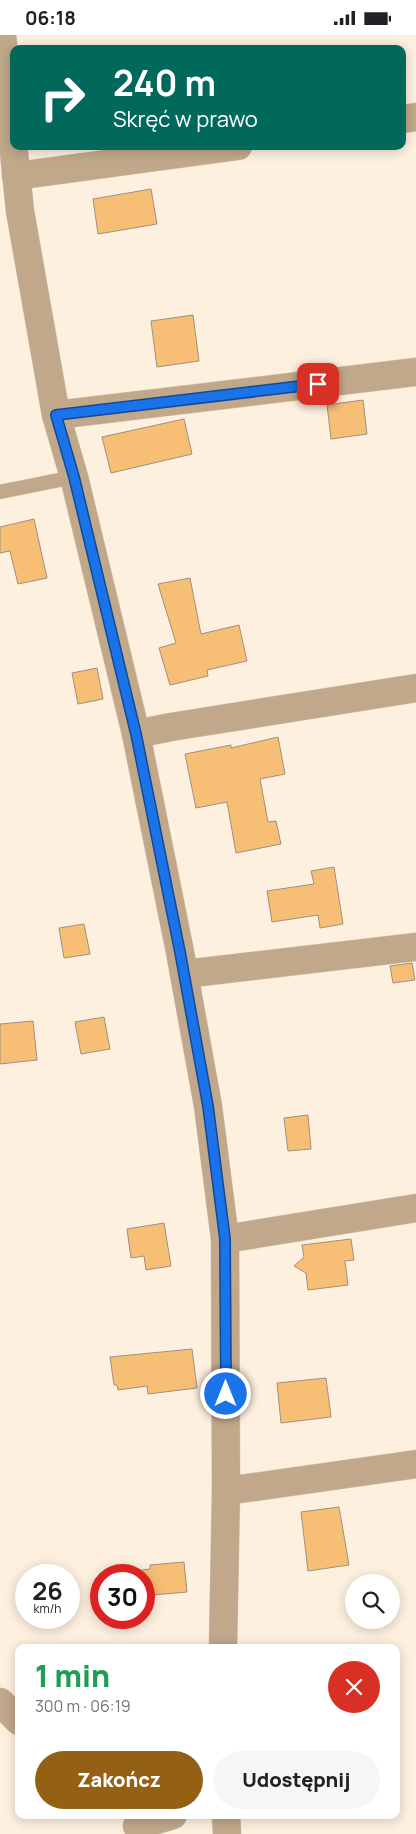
<!DOCTYPE html>
<html lang="pl">
<meta charset="utf-8">
<style>
:root{--surface:#fff;--page:#f6f6f6;--text:#202124;--muted:#757577;--accent:#946114}
body{margin:0;font-family:Manrope,sans-serif;background:var(--page);color:var(--text);height:100vh;display:flex;flex-direction:column;font-size:19px;white-space:nowrap}
*{box-sizing:border-box;margin:0}
p{font-size:16px;color:var(--muted)}
.icon{flex:none;width:28px;height:28px;fill:none;stroke:currentColor;stroke-width:2;stroke-linecap:round;stroke-linejoin:round}
.map{position:relative;flex:1;overflow:hidden}
.details{position:absolute;left:15px;top:1609px;width:385px;height:175px;display:flex;flex-direction:column;background:var(--surface);border-radius:10px;box-shadow:0 2px 12px #0003}
.details>*{flex:none}
.top-card{position:absolute;left:10px;top:10px;width:396px;height:105px;border-radius:10px;box-shadow:0 2px 12px #0003;background:#00695c;color:#fff;overflow:hidden}
.fabs{position:absolute;left:345px;top:1539px;display:grid;gap:10px}
.fabs a{display:grid;place-items:center;width:55px;height:55px;border-radius:50%;background:var(--surface);box-shadow:0 2px 12px #0003;font-size:25px}
.speed{position:absolute;left:15px;top:1529px;display:flex;gap:10px;font-size:25px;font-weight:700;text-align:center}
.speed>*{display:grid;place-content:center;width:65px;height:65px;border-radius:50%;background:var(--surface);box-shadow:0 2px 12px #0003;line-height:1}
.speed small{font-size:12px;font-weight:400}
.speed .limit{border:8px solid #d22;background:#fff;color:#111}
.pin{position:absolute;display:grid;place-items:center;width:42px;height:42px;color:#fff;margin:-21px;border-radius:10px;box-shadow:0 2px 8px #0006}
.me{position:absolute;width:55px;margin:-28px;rotate:0deg;stroke-linejoin:round;filter:drop-shadow(0 0 4px #0008)}
.turn{display:flex;align-items:center;gap:18px;height:105px;padding:0 20px;font-size:22px}
.turn .icon{width:65px;height:65px;stroke-width:2.5}
.turn b{display:block;font-size:35px;line-height:42px}
.round{display:grid;place-items:center;flex:none;width:52px;height:52px;border-radius:26px;background:var(--page)}
.headline{display:flex;align-items:center;justify-content:space-between;height:85px;padding:0 20px}
h1{font-size:30px;font-weight:800;line-height:38px;color:#1e9e55}
.action{display:flex;gap:10px;margin-top:auto;padding:10px 20px}
.action a{flex:1;height:58px;border-radius:30px;background:var(--accent);color:#fff;font-size:20px;font-weight:800;line-height:58px;text-align:center}
.action a+a{background:var(--page);color:var(--text)}
.status{display:flex;justify-content:space-between;align-items:center;height:35px;padding:0 25px;background:var(--surface);direction:ltr}
.status svg{height:14px;fill:currentColor}
.map>svg:first-child{display:block}
</style>
<div class="status"><b>06:18</b><svg viewBox="0 0 49 12"><path d="M0 12V9h3v3zM5 12V6h3v6zM10 12V3h3v9zM15 12V0h3v12zM26 1h20v11H26zM47 4h2v5h-2z"/></svg></div>
<div class="map">
<svg width="416" height="1799" viewBox="0 0 416 1799">
<rect width="100%" height="100%" fill="#fef0df"/>
<g fill="#f7be76" stroke="#a0907e">
<path d="M 151,154 L 157,189 L 98,199 L 93,164 Z"/>
<path d="M 193,280 L 199,326 L 157,332 L 151,286 Z"/>
<path d="M 363,365 L 367,399 L 331,404 L 327,370 Z"/>
<path d="M 184,384 L 192,419 L 111,438 L 102,402 Z"/>
<path d="M 34,484 L 47,543 L 18,549 L 10,516 L 0,518 L 0,492 Z"/>
<path d="M 190,543 L 201,599 L 239,590 L 247,626 L 207,635 L 208,641 L 170,650 L 159,613 L 176,608 L 158,549 Z"/>
<path d="M 97,633 L 103,664 L 78,669 L 72,638 Z"/>
<path d="M 278,702 L 285,739 L 260,744 L 268,787 L 276,786 L 281,809 L 236,818 L 227,767 L 196,773 L 185,719 L 231,710 L 231,713 Z"/>
<path d="M 334,832 L 343,889 L 320,893 L 318,880 L 272,887 L 267,856 L 314,849 L 311,836 Z"/>
<path d="M 84,889 L 90,919 L 64,923 L 59,893 Z"/>
<path d="M 412,928 L 415,945 L 393,948 L 390,931 Z"/>
<path d="M 104,982 L 110,1014 L 81,1019 L 75,987 Z"/>
<path d="M 33,986 L 37,1025 L 0,1029 L 0,989 Z"/>
<path d="M 308,1080 L 311,1114 L 288,1116 L 284,1083 Z"/>
<path d="M 164,1188 L 171,1231 L 146,1235 L 144,1221 L 131,1223 L 127,1194 Z"/>
<path d="M 351,1204 L 354,1225 L 345,1226 L 348,1250 L 308,1255 L 306,1238 L 294,1231 L 304,1222 L 302,1210 Z"/>
<path d="M 192,1314 L 197,1353 L 148,1359 L 147,1351 L 118,1355 L 117,1350 L 114,1350 L 110,1322 Z"/>
<path d="M 326,1343 L 331,1382 L 281,1388 L 277,1348 Z"/>
<path d="M 339,1472 L 349,1530 L 308,1536 L 301,1477 Z"/>
<path d="M 184,1527 L 187,1557 L 153,1560 L 152,1555 L 144,1556 L 144,1540 L 103,1540 L 150,1534 L 150,1530 Z"/>
</g>
<g fill="none" stroke-linecap="round" stroke-linejoin="round">
<defs>
<path id="lane" d="M 0,457 L 74,442"/>
<g id="street">
<path d="M 2,0 L 20,176 L 56,380 L 74,442 L 136,699 L 180,917 L 208,1071 L 225,1204 L 226,1456 L 223,1612"/>
<path d="M 402,84 L 416,82"/>
<path d="M 16,141 L 238,111"/>
<path d="M 56,380 L 416,337"/>
<path d="M 136,699 L 171,692 L 416,653"/>
<path d="M 184,939 L 416,912"/>
<path d="M 225,1204 L 416,1173"/>
<path d="M 226,1456 L 416,1429"/>
<path d="M 0,1667 L 19,1686"/>
<path d="M 226,1780 L 227,1799"/>
<path d="M 137,1791 L 173,1780"/>
</g>
</defs>
<use href="#lane" stroke="#dacebe" stroke-width="15"/>
<use href="#street" stroke="#dacebe" stroke-width="29"/>
<use href="#lane" stroke="#c1a88b" stroke-width="14"/>
<use href="#street" stroke="#c1a88b" stroke-width="28"/>
</g>
<g fill="none" stroke-linecap="round" stroke-linejoin="round">
<defs>
<path id="route" d="M 226,1359 L 225,1204 L 208,1071 L 180,917 L 136,699 L 74,442 L 56,380 L 318,349"/>
</defs>
<use href="#route" stroke="#114b97" stroke-width="12"/>
<use href="#route" stroke="#1a73e8" stroke-width="9"/>
</g>
</svg>
<div class="fabs">
<a><svg class="icon" aria-label="search" viewBox="0 0 24 24"><circle cx="10" cy="10" r="6"/><path d="M15 15l6 6"/></svg></a>
</div>
<div class="speed"><div>26<small>km/h</small></div><div class="limit">30</div></div>
<div class="pin" style="left:318px;top:349px;background:#d93025"><svg class="icon" aria-label="arrive" viewBox="0 0 24 24"><path d="M6 21V4h12l-3 4 3 4H6"/></svg></div>
<svg class="me" style="left:226px;top:1359px" viewBox="-20 -20 40 40"><circle r="17" fill="#1a73e8" stroke="#fff" stroke-width="3"/><path d="M0-11L8 9 0 5-8 9z" fill="#fff"/></svg>
<div class="top-card">
<div class="turn"><svg class="icon" aria-label="right" viewBox="0 0 24 24"><path d="M7 20v-9h11M14 6l5 5-5 5"/></svg><div><b>240 m</b>Skręć w prawo</div></div>
</div>
<section class="details">
<div class="headline"><div><h1>1 min</h1><p>300 m · 06:19</p></div><a class="round" style="background:#d93025;color:#fff"><svg class="icon" aria-label="close" viewBox="0 0 24 24"><path d="M6 6l12 12M18 6L6 18"/></svg></a></div>
<div class="action"><a>Zakończ</a><a>Udostępnij</a></div>
</section>
</div>
